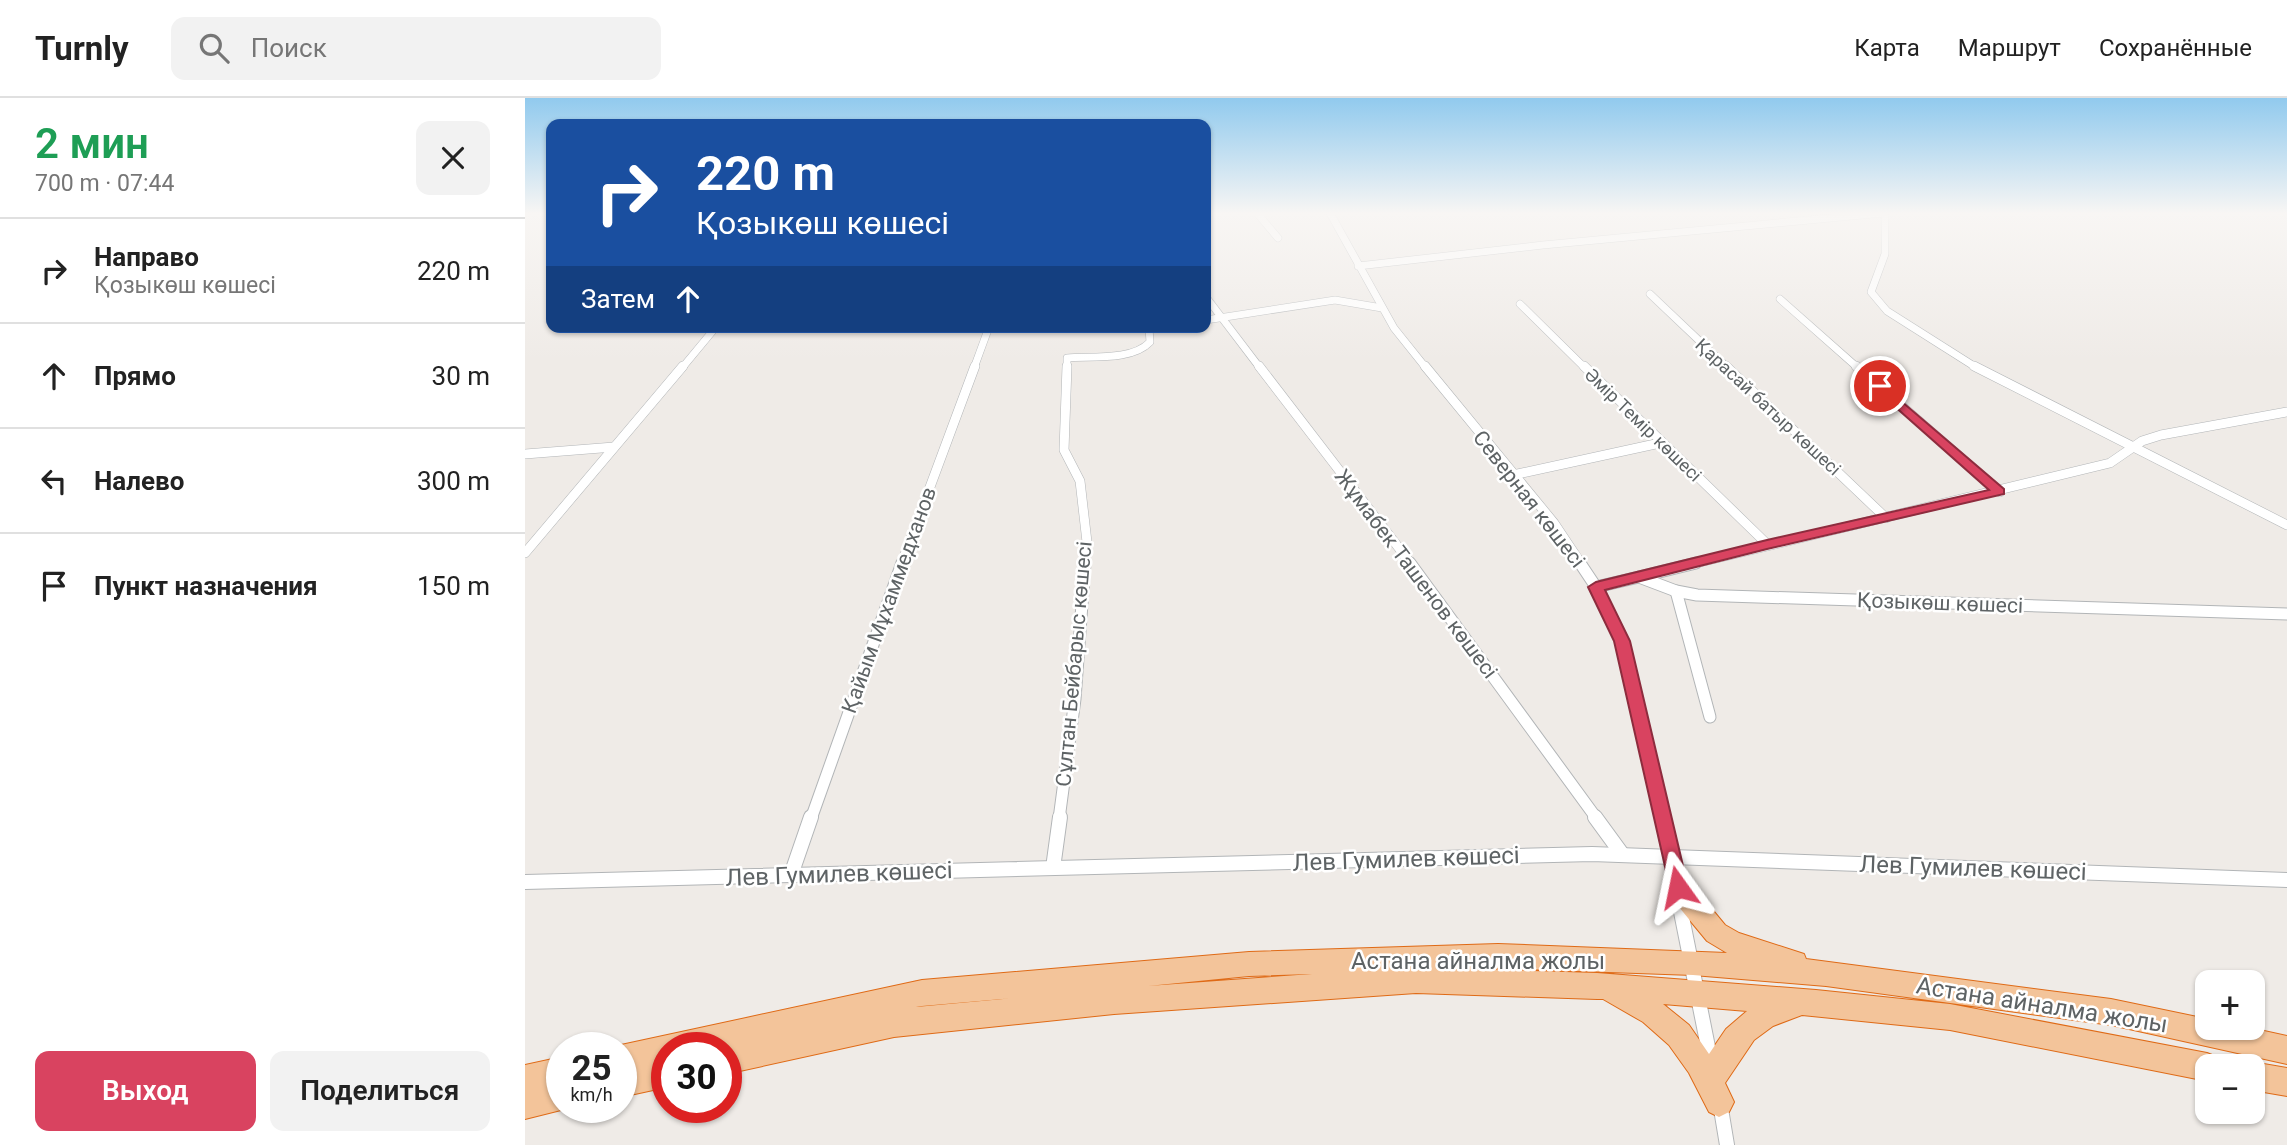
<!DOCTYPE html>
<html lang="ru">
<meta charset="utf-8">
<style>
:root{--surface:#fff;--page:#f2f2f2;--text:#222;--muted:#767676;--line:#e0e0e0;--accent:#d94360}
body{margin:0;font-family:Roboto,sans-serif;background:var(--page);color:var(--text);height:100vh;display:flex;flex-direction:column;font-size:26px;white-space:nowrap}
*{box-sizing:border-box;margin:0}
p{font-size:23px;color:var(--muted)}
.icon{flex:none;width:38px;height:38px;fill:none;stroke:currentColor;stroke-width:2;stroke-linecap:round;stroke-linejoin:round}
.map{position:relative;flex:1;overflow:hidden}
.panel{display:flex;flex-direction:column;background:var(--surface);width:525px}
.panel>*{flex:none}
.hud{position:absolute;left:21px;top:21px;width:665px;height:214px;border-radius:14px;box-shadow:0 2px 5px #0004;background:#1a4fa0;color:#fff;overflow:hidden}
.buttons{position:absolute;left:1670px;top:872px;display:grid;gap:14px}
.buttons a{display:grid;place-items:center;width:70px;height:70px;border-radius:14px;background:var(--surface);box-shadow:0 2px 5px #0004;font-size:35px}
.speed{position:absolute;left:21px;top:934px;display:flex;gap:14px;font-size:35px;font-weight:700;text-align:center}
.speed>*{display:grid;place-content:center;width:91px;height:91px;border-radius:50%;background:var(--surface);box-shadow:0 2px 5px #0004;line-height:1}
.speed small{font-size:18px;font-weight:400}
.speed .limit{border:10px solid #d22;background:#fff;color:#111}
.pin{position:absolute;display:grid;place-items:center;width:60px;height:60px;color:#fff;margin:-30px;border:4px solid #fff;border-radius:50%;box-shadow:0 2px 7px #0007}
.me{position:absolute;width:77px;margin:-38px;rotate:348deg;stroke-linejoin:round;filter:drop-shadow(0 0 5px #0008)}
.turn{display:flex;align-items:center;gap:24px;height:147px;padding:0 35px;font-size:32px}
.turn .icon{width:91px;height:91px;stroke-width:2.5}
.turn b{display:block;font-size:49px;line-height:60px}
.then{display:flex;align-items:center;height:66px;padding:0 35px;background:#0003;gap:14px;font-size:26px}
.round{display:grid;place-items:center;flex:none;width:74px;height:74px;border-radius:14px;background:var(--page)}
.overview{display:flex;align-items:center;justify-content:space-between;height:119px;padding:0 35px}
h1{font-size:42px;font-weight:600;line-height:52px;color:#1e9e55}
.action{display:flex;gap:14px;margin-top:auto;padding:14px 35px}
.action a{flex:1;height:80px;border-radius:14px;background:var(--accent);color:#fff;font-size:28px;font-weight:600;line-height:80px;text-align:center}
.action a+a{background:var(--page);color:var(--text)}
ul{padding:0;list-style:none}
li{display:flex;align-items:center;gap:21px;height:105px;padding:0 35px;border-top:2px solid var(--line)}
li div{flex:1}
li b{display:block;font-size:26px}
li em{font-style:normal}
header{display:flex;align-items:center;gap:42px;box-sizing:border-box;height:98px;padding:0 35px;background:var(--surface);border-bottom:2px solid var(--line)}
header strong{font-size:33px}
nav{display:flex;gap:38px;margin-inline-start:auto;font-size:24px}
.search{width:490px;height:63px;background:var(--page);display:flex;align-items:center;gap:18px;box-sizing:border-box;padding:0 24px;border-radius:14px;color:var(--muted);font-size:26px}
main{display:flex;flex:1;min-height:0}
.map>svg:first-child{display:block}
</style>
<header>
<strong>Turnly</strong>
<div class="search"><svg class="icon" aria-label="search" viewBox="0 0 24 24"><circle cx="10" cy="10" r="6"/><path d="M15 15l6 6"/></svg>Поиск</div>
<nav><a>Карта</a><a>Маршрут</a><a>Сохранённые</a></nav>
</header>
<main>
<section class="panel">
<div class="overview"><div><h1>2 мин</h1><p>700 m · 07:44</p></div><a class="round"><svg class="icon" aria-label="close" viewBox="0 0 24 24"><path d="M6 6l12 12M18 6L6 18"/></svg></a></div>
<ul>
<li><svg class="icon" aria-label="right" viewBox="0 0 24 24"><path d="M7 20v-9h11M14 6l5 5-5 5"/></svg><div><b>Направо</b><p>Қозыкөш көшесі</p></div><em>220 m</em></li>
<li><svg class="icon" aria-label="ahead" viewBox="0 0 24 24"><path d="M12 20V5M6 11l6-6 6 6"/></svg><div><b>Прямо</b></div><em>30 m</em></li>
<li><svg class="icon" aria-label="left" viewBox="0 0 24 24"><path d="M17 20v-9H6M10 6l-5 5 5 5"/></svg><div><b>Налево</b></div><em>300 m</em></li>
<li><svg class="icon" aria-label="arrive" viewBox="0 0 24 24"><path d="M6 21V4h12l-3 4 3 4H6"/></svg><div><b>Пункт назначения</b></div><em>150 m</em></li>
</ul>
<div class="action"><a>Выход</a><a>Поделиться</a></div>
</section>
<div class="map">
<svg width="1762" height="1047" viewBox="0 0 1762 1047">
<rect width="100%" height="100%" fill="#efebe7"/>
<g fill="none" stroke-linecap="round" stroke-linejoin="round">
<defs>
<g id="street-far3">
<path d="M 732,115 L 753,140"/>
<path d="M 805,115 L 869,230 L 901,270"/>
<path d="M 1360,115 L 1360,156 L 1346,194 L 1362,213 L 1452,270"/>
<path d="M 833,168 L 1018,147 L 1358,115"/>
<path d="M 1125,196 L 1203,270"/>
<path d="M 681,199 L 735,270"/>
<path d="M 1255,201 L 1333,270"/>
<path d="M 995,206 L 1060,270"/>
<path d="M 681,222 L 810,202 L 857,210"/>
<path d="M 157,270 L 191,229"/>
<path d="M 449,270 L 464,229"/>
<path d="M 542,270 L 542,260 C 566,258 607,263 625,244 L 624,230 L 627,229"/>
</g>
<g id="street-far2">
<path d="M 542,268 L 539,352 L 555,383 L 562,444 L 560,467"/>
<path d="M 734,268 L 887,467"/>
<path d="M 900,268 L 1029,425 L 1057,467"/>
<path d="M 1059,268 L 1242,446"/>
<path d="M 1201,268 L 1361,420"/>
<path d="M 1331,268 L 1475,394"/>
<path d="M 1449,268 L 1762,427"/>
<path d="M 0,356 L 89,349"/>
<path d="M 988,377 L 1135,345"/>
<path d="M 0,455 L 158,268"/>
<path d="M 376,467 L 450,268"/>
<path d="M 1163,467 L 1585,365 L 1617,343 L 1636,337 L 1762,314"/>
</g>
<g id="street-far1">
<path d="M 885,465 L 1072,721"/>
<path d="M 1055,465 L 1071,489 L 1097,543 L 1138,721"/>
<path d="M 1114,479 L 1171,465"/>
<path d="M 1071,489 L 1114,479 L 1151,493 L 1172,497 L 1762,516"/>
<path d="M 1151,493 L 1185,619"/>
<path d="M 286,721 L 377,465"/>
<path d="M 534,721 L 550,601 L 560,465"/>
</g>
<g id="street">
<path d="M 1070,719 L 1097,756"/>
<path d="M 1137,719 L 1187,969"/>
<path d="M 528,770 L 535,719"/>
<path d="M 266,777 L 286,719"/>
<path d="M 0,784 L 1067,756 L 1762,782"/>
<path d="M 1195,1005 L 1202,1047"/>
</g>
<g id="highway">
<path d="M 1153,778 L 1162,781 L 1200,827 L 1214,835 L 1279,856 L 1281,861 L 1586,901 L 1682,921 L 1682,929 L 1721,929 L 1762,938 L 1762,966 L 1586,927 L 1301,888 L 1168,877 L 973,870 L 947,871 L 1072,875 L 1291,892 L 1425,906 L 1682,955 L 1692,959 L 1696,968 L 1682,968 L 1682,983 L 1425,932 L 1277,917 L 1248,928 L 1229,942 L 1200,985 L 1209,1004 L 1204,1014 L 1194,1019 L 1184,1014 L 1164,975 L 1144,947 L 1118,924 L 1078,901 L 1072,901 L 891,895 L 589,916 L 369,939 L 201,976 L 201,950 L 142,950 L 142,989 L 96,999 L 96,950 L 88,950 L 96,947 L 397,882 L 724,854 L 973,846 L 1202,855 L 1182,843 L 1144,797 L 1141,789 L 1144,781 ZM 787,876 L 623,888 L 724,878 ZM 489,900 L 391,909 L 397,908 ZM 1138,906 L 1222,913 L 1201,931 L 1184,956 L 1164,927 Z"/>
<path d="M 37,959 L 37,1010 L 44,1010 L 0,1021 L 0,967 Z"/>
<path d="M 1727,964 L 1762,970 L 1762,998 L 1727,992 L 1727,968 L 1717,968 Z"/>
</g>
</defs>
<use href="#street-far3" stroke="#b2b5b7" stroke-width="8"/>
<use href="#street-far2" stroke="#b2b5b7" stroke-width="10"/>
<use href="#street-far1" stroke="#b2b5b7" stroke-width="13"/>
<use href="#street" stroke="#b2b5b7" stroke-width="16"/>
<use href="#highway" stroke="#df6a16" stroke-width="2"/>
<use href="#street-far3" stroke="#fff" stroke-width="7"/>
<use href="#street-far2" stroke="#fff" stroke-width="9"/>
<use href="#street-far1" stroke="#fff" stroke-width="11"/>
<use href="#street" stroke="#fff" stroke-width="14"/>
<use href="#highway" fill="#f3c49a" fill-rule="evenodd"/>
</g>
<linearGradient id="sky" x2="0" y2="1"><stop stop-color="#91caee"/><stop offset="0.44" stop-color="#f8f6f4"/><stop offset="1" stop-color="#f8f6f4" stop-opacity="0"/></linearGradient>
<rect width="1762" height="262" fill="url(#sky)"/>
<path fill="#d94360" stroke="#8d2c3e" stroke-width="2" d="M 1355,285 L 1479,391 L 1479,396 L 1242,451 L 1080,492 L 1105,543 L 1163,789 L 1160,795 L 1153,798 L 1146,795 L 1089,543 L 1063,489 L 1071,484 L 1242,442 L 1464,392 L 1350,291 L 1350,286 Z"/>
<g text-anchor="middle" stroke-width="5" stroke-linejoin="round" paint-order="stroke">
<g font-size="18" fill="#5e6365" stroke="#fff">
<text transform="translate(1243 309) rotate(43)" y="6">Қарасай батыр көшесі</text>
<text transform="translate(1118 327) rotate(44)" y="6">Әмір Темір көшесі</text>
</g>
<g font-size="21" fill="#5e6365" stroke="#fff">
<text transform="translate(1004 401) rotate(52)" y="7">Северная көшесі</text>
<text transform="translate(891 476) rotate(53)" y="7">Жұмабек Ташенов көшесі</text>
<text transform="translate(364 502) rotate(-70)" y="7">Қайым Мұхаммедханов</text>
<text transform="translate(1415 505) rotate(2)" y="7">Қозыкөш көшесі</text>
<text transform="translate(549 566) rotate(-85)" y="7">Сұлтан Бейбарыс көшесі</text>
</g>
<g font-size="24" fill="#5e6365" stroke="#fff">
<text transform="translate(881 761) rotate(-2)" y="8">Лев Гумилев көшесі</text>
<text transform="translate(1448 770) rotate(2)" y="8">Лев Гумилев көшесі</text>
<text transform="translate(314 776) rotate(-2)" y="8">Лев Гумилев көшесі</text>
<text x="953" y="871">Астана айналма жолы</text>
<text transform="translate(1517 907) rotate(9)" y="8">Астана айналма жолы</text>
</g>
</g>
</svg>
<div class="buttons">
<a>+</a>
<a>−</a>
</div>
<div class="speed"><div>25<small>km/h</small></div><div class="limit">30</div></div>
<div class="pin" style="left:1355px;top:288px;background:#d93025"><svg class="icon" aria-label="arrive" viewBox="0 0 24 24"><path d="M6 21V4h12l-3 4 3 4H6"/></svg></div>
<svg class="me" style="left:1153px;top:789px" viewBox="-20 -20 40 40"><path d="M0-17L14 15 0 8-14 15z" fill="#d94360" stroke="#fff" stroke-width="4"/></svg>
<div class="hud">
<div class="turn"><svg class="icon" aria-label="right" viewBox="0 0 24 24"><path d="M7 20v-9h11M14 6l5 5-5 5"/></svg><div><b>220 m</b>Қозыкөш көшесі</div></div>
<div class="then">Затем<svg class="icon" aria-label="ahead" viewBox="0 0 24 24"><path d="M12 20V5M6 11l6-6 6 6"/></svg></div>
</div>
</div>
</main>
